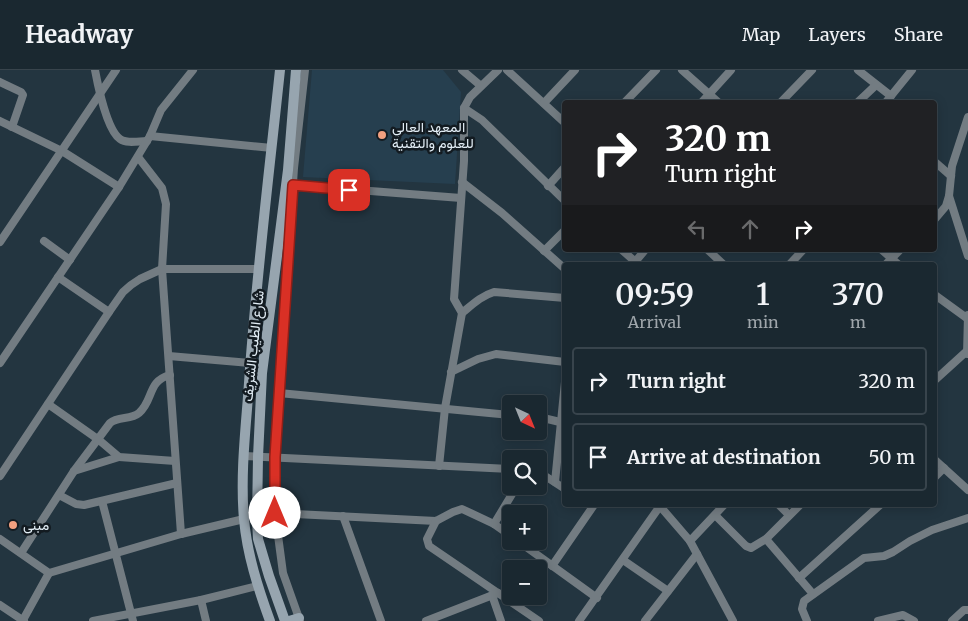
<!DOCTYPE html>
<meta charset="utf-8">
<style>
:root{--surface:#1a2830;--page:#27343c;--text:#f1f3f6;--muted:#9fa6ab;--line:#38444c}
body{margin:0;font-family:Merriweather,Vazirmatn,serif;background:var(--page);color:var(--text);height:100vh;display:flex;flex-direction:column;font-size:19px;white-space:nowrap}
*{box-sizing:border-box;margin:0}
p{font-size:16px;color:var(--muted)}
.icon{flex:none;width:28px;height:28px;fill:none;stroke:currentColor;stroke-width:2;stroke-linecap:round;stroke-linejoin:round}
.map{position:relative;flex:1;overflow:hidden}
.sheet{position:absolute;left:562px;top:192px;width:375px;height:245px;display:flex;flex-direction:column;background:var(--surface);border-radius:5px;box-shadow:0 2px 12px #0003,0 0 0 1px var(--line)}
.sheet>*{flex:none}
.banner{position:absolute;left:562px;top:30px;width:375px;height:152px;border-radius:5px;box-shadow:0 2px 12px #0003,0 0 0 1px var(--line);background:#202124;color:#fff;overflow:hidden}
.needle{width:32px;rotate:137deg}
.buttons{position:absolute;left:502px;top:325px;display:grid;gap:10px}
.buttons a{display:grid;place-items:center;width:45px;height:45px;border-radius:5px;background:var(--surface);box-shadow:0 2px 12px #0003,0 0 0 1px var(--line);font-size:25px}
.pin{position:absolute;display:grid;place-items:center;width:42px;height:42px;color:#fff;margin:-21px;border-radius:10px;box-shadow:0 2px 8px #0006}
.me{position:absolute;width:55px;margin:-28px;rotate:0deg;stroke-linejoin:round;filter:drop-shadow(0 0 4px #0008)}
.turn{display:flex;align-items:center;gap:18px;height:105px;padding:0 20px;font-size:22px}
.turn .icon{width:65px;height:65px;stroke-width:2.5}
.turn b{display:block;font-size:35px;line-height:42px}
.lanes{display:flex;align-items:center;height:48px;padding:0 20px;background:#0003;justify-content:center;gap:25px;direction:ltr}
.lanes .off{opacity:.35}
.eta{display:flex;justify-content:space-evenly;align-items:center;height:85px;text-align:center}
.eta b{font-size:30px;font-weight:600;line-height:35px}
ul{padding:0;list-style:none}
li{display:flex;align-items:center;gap:15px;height:68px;margin:0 10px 8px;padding:0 10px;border:2px solid var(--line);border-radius:5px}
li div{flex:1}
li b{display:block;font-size:19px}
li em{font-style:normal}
header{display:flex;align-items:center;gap:30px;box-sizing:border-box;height:70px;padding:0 25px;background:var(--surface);border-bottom:1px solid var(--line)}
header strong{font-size:24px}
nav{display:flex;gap:28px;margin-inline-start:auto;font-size:18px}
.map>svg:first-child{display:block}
</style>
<header>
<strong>Headway</strong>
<nav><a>Map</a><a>Layers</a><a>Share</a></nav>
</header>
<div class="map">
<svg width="968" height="551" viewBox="0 0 968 551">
<rect width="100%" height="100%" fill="#233540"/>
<path fill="#263f4f" d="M 312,0 L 443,0 L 461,22 L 455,114 L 303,107 Z"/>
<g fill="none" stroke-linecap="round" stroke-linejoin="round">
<g stroke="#737c82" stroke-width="8">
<path d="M 95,0 C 98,16 107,60 120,69 C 127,74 139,71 147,71"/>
<path d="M 462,0 L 481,16"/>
<path d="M 498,0 L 470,27 L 464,38 L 482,50 L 565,131"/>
<path d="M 507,0 L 565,53"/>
<path d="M 682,0 L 718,32"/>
<path d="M 858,0 L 891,26"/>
<path d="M 0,12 L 21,22 L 23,25 L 12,57"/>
<path d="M 625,32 L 656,0"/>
<path d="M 702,32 L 731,0"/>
<path d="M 781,32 L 812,0"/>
<path d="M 858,32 L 876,15"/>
<path d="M 886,32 L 912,0"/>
<path d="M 544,33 L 575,0"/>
<path d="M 968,47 L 952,96 L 949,126 L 968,186"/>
<path d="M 0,51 L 62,81 L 119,117"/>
<path d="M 150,66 L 272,78"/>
<path d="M 138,87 L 162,118 L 166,134 L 162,199 L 181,464"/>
<path d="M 935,92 L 951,106"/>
<path d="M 462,112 L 502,143 L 565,199"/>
<path d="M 293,115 L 461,128"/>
<path d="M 548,116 L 565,97"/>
<path d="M 935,149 L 946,136 L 949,126"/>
<path d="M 44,171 L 70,190"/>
<path d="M 0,172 L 116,0"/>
<path d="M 622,180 L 639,195"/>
<path d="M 708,180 L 724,195"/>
<path d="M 882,180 L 899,195"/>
<path d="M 544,181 L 565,160"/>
<path d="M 635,192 L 645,180"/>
<path d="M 789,195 L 803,180"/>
<path d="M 885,195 L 900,180"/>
<path d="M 58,207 L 109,242"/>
<path d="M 935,225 L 968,249"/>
<path d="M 462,243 C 473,234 481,226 494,222 L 565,228"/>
<path d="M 967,284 L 968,245"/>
<path d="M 169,286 L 250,293"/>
<path d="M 0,293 L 119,117 L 150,66 L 161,40 L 193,0"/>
<path d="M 451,302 L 478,289 L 496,284 L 565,292"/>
<path d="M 935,310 L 968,280"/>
<path d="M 279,323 L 511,345"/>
<path d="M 48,334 L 99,370 L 119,387 L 175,391"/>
<path d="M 539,347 L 560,352 L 565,356"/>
<path d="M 244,386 L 511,399"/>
<path d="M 935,390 L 968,420"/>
<path d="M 439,396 L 445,338 L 462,243 L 454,229 L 464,91 L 464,38"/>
<path d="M 74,401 L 119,387"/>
<path d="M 539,402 L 565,419"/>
<path d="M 0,406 L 109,242 L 123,222 L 131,215 L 140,209 L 162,199 L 258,199"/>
<path d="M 935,407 L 944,398"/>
<path d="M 555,412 L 565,312"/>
<path d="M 59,425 L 76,434 L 84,435 L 177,413"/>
<path d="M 102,431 L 133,551"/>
<path d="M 659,435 L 690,471 L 733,551"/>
<path d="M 779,435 L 789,445"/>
<path d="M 715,445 L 746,476 L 751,478 L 766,469 L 800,435"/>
<path d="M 343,446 L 381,551"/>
<path d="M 257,450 L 275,443 L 436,451 L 453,442 L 462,439 L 494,454 L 511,466"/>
<path d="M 436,451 L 427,469 L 429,476 L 539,551"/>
<path d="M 494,454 L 517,416"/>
<path d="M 0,469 L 49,503 L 181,464 L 244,449"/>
<path d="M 766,469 L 813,524"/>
<path d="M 518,471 L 597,528"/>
<path d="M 690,471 L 724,435"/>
<path d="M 21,483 L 74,401 L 110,353 C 118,346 131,350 139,343 C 154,330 147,311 170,305"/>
<path d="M 623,490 L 668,521"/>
<path d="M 552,496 L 594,435"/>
<path d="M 799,508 L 880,435"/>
<path d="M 492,525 L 501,551"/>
<path d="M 201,530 L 206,551"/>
<path d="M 0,535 L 24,551"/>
<path d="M 23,550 L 49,503"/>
<path d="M 93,551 L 201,530 L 257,516"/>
<path d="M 300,551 L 283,503 L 275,443 L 275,387 L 294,98 L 305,0"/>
<path d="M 426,551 L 498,523"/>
<path d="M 579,551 L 660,436"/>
<path d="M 645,551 L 697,484"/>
<path d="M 807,551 L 802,539 L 804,531 L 864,488 L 884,486 L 893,482 L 910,471 L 932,460 L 968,448"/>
<path d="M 878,551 L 903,545 L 914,551"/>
<path d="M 952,551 L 964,540 L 968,540"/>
</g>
<g stroke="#97a5af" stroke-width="10">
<path d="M 270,551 C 258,518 247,484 244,449 C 240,404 246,357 249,313 C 256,208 269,104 280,0"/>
<path d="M 285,551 L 269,506 L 258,469 L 257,450 L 258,387 L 262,303 L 288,100 L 296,0"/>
<path d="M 289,551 L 299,548"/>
</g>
</g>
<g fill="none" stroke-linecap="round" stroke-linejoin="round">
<defs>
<path id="route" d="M 275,443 L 275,387 L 293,115 L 349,120"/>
</defs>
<use href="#route" stroke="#8d1f18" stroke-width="12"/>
<use href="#route" stroke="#d93025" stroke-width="9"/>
</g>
<g fill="#f2a080" stroke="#131b21" stroke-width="2">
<circle cx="382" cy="65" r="5"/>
<circle cx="13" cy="455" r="5"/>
</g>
<g text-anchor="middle" stroke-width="5" stroke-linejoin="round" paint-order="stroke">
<g font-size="14" fill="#e3eef6" stroke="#131b21" text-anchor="start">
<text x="392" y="62">المعهد العالي<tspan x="392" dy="16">للعلوم والتقنية</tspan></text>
<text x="23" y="460">مبنى</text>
</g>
<g font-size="14" fill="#e3eef6" stroke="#131b21">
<text transform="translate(253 276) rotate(-84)" y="5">شارع الطيب الشريف</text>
</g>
</g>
</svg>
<div class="buttons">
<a><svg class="needle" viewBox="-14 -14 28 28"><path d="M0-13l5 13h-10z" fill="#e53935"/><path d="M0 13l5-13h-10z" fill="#9fa6ab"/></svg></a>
<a><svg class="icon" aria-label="search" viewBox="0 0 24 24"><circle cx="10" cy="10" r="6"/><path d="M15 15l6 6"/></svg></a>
<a>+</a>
<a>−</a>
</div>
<div class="pin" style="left:349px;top:120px;background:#d93025"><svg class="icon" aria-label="arrive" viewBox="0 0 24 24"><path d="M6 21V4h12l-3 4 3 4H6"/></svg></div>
<svg class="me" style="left:275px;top:443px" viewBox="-20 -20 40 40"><circle r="19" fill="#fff"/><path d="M0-13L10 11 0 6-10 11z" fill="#d93025"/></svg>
<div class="banner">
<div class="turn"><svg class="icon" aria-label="right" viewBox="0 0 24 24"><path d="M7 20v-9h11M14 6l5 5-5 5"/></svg><div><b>320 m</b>Turn right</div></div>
<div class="lanes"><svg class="icon off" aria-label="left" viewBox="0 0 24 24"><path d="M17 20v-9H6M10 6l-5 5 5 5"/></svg><svg class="icon off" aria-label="ahead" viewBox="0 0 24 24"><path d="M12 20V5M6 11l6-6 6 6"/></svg><svg class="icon" aria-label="right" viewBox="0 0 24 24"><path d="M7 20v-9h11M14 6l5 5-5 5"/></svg></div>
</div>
<section class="sheet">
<div class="eta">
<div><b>09:59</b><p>Arrival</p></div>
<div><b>1</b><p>min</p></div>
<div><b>370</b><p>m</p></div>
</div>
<ul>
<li><svg class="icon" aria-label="right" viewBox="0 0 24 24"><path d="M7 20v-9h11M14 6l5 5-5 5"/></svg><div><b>Turn right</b></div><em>320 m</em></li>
<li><svg class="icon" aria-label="arrive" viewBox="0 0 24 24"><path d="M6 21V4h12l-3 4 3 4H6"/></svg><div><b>Arrive at destination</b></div><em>50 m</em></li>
</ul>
</section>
</div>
